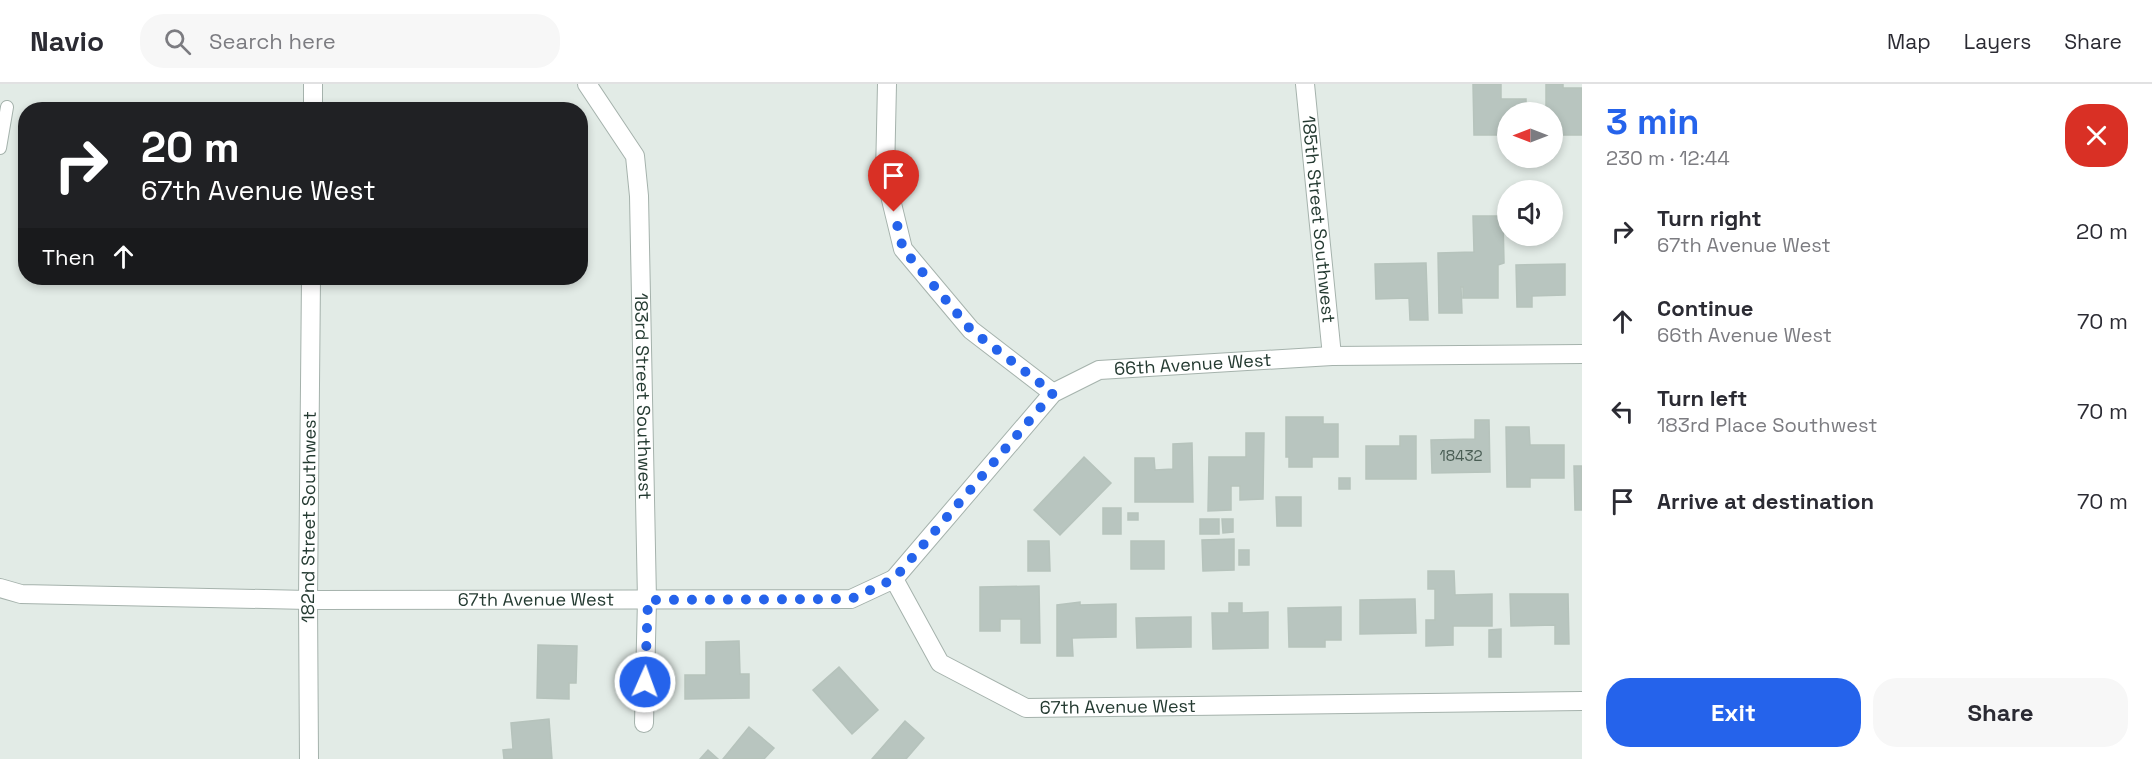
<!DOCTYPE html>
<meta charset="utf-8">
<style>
:root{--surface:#fff;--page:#f7f7f7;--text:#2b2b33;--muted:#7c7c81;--line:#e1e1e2;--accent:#2563eb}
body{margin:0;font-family:"Space Grotesk",sans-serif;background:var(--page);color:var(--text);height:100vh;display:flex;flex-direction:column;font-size:22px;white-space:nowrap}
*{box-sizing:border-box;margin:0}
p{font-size:20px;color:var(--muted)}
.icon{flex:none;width:33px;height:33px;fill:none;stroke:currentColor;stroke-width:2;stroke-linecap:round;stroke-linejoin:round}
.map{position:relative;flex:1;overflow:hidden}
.details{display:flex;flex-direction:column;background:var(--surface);width:570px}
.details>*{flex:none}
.banner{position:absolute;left:18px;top:18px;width:570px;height:183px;border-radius:24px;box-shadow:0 3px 9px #0003;background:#202124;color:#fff;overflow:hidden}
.needle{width:39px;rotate:270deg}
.fabs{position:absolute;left:1497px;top:18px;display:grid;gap:12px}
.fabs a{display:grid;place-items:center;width:66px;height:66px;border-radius:50%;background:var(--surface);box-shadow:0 3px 9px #0003;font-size:30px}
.pin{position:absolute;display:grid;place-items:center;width:51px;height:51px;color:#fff;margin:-62px -26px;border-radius:50% 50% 50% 0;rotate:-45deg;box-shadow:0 0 6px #0007}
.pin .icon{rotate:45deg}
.me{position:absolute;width:66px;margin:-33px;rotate:2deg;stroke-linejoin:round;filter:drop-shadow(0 0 4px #0008)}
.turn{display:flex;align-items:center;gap:21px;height:126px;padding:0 24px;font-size:27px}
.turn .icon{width:78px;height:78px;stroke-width:2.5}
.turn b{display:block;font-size:42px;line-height:51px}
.then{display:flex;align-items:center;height:57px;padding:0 24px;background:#0003;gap:12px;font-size:22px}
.round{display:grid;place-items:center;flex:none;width:63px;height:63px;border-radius:24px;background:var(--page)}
.overview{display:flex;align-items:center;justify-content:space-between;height:102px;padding:0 24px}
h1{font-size:36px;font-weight:700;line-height:45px;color:var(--accent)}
.button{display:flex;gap:12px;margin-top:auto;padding:12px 24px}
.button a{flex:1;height:69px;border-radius:24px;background:var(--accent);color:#fff;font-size:24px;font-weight:700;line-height:69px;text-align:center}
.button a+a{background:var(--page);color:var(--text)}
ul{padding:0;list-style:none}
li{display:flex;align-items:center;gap:18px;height:90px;padding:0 24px}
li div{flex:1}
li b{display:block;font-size:22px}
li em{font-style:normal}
header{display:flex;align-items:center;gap:36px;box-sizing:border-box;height:84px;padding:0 30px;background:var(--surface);border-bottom:2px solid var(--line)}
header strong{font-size:28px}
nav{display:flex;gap:33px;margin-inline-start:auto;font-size:21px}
.search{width:420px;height:54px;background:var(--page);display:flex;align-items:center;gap:15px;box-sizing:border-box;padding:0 21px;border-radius:24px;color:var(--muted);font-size:22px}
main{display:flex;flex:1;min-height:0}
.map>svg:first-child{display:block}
</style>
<header>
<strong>Navio</strong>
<div class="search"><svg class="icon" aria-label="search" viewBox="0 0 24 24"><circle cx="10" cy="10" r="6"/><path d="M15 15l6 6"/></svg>Search here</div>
<nav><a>Map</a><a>Layers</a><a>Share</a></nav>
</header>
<main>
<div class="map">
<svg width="1582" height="675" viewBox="0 0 1582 675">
<rect width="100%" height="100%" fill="#e2ebe6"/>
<g fill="#b8c5bf" stroke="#b6c3bc" stroke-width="1.5">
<path d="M 1473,0 L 1501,0 L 1501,15 L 1526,15 L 1526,28 L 1508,28 L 1508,51 L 1474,51 Z"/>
<path d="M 1546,0 L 1563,0 L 1563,4 L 1582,4 L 1582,51 L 1552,51 L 1552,28 L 1546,28 Z"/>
<path d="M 1473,132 L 1503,132 L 1504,179 L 1498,181 L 1498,214 L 1463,214 L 1463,203 L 1461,203 L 1462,229 L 1439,229 L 1438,169 L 1474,168 Z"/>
<path d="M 1426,179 L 1428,236 L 1410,236 L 1409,214 L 1376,215 L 1375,180 Z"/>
<path d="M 1565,180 L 1565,211 L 1532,212 L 1532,223 L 1517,223 L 1516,181 Z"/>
<path d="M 1286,333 L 1323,333 L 1323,340 L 1338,340 L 1338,373 L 1312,373 L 1312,383 L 1289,383 L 1289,373 L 1286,373 Z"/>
<path d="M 1475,336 L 1489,336 L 1490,388 L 1432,389 L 1431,356 L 1475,355 Z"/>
<path d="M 1506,343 L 1529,343 L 1530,361 L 1564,361 L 1564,394 L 1530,394 L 1530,403 L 1507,403 Z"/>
<path d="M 1246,349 L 1264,349 L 1263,415 L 1240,416 L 1240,402 L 1231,402 L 1231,426 L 1208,427 L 1209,373 L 1246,373 Z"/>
<path d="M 1400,352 L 1416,352 L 1416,395 L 1366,395 L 1366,362 L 1400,362 Z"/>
<path d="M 1192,359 L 1193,418 L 1135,418 L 1135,374 L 1154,374 L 1155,386 L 1173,385 L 1173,360 Z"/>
<path d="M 1084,373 L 1111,399 L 1060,451 L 1034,426 Z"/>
<path d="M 1574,382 L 1582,382 L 1582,426 L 1575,426 Z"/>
<rect x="1339" y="394" width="11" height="11"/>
<path d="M 1276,413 L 1301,413 L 1301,442 L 1277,442 Z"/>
<rect x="1103" y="424" width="18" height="26"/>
<rect x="1128" y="429" width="10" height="7"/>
<rect x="1200" y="435" width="19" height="15"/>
<path d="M 1222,435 L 1233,435 L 1233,448 L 1223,449 Z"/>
<path d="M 1234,455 L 1234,486 L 1203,487 L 1202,456 Z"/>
<path d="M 1028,457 L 1049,457 L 1050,487 L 1028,487 Z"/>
<rect x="1131" y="457" width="33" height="28"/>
<rect x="1239" y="466" width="10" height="15"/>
<path d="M 1428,487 L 1454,487 L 1455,511 L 1492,510 L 1492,542 L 1453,542 L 1453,561 L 1426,562 L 1426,536 L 1435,536 L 1435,505 L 1428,505 Z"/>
<path d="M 1039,502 L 1040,559 L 1021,559 L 1021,535 L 1000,535 L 1000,547 L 980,547 L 980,503 Z"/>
<path d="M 1510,510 L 1568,510 L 1569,560 L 1555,560 L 1555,541 L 1511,542 Z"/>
<path d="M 1415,515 L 1416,549 L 1360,550 L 1360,516 Z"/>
<path d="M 1080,518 L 1080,521 L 1116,520 L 1116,553 L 1072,554 L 1073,572 L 1057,572 L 1057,521 Z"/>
<path d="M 1229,519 L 1242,519 L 1242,529 L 1268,528 L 1268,564 L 1213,565 L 1212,529 L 1229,529 Z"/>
<path d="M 1341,523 L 1341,556 L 1325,556 L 1325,563 L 1289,563 L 1288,524 Z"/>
<path d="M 1191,533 L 1191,563 L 1137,564 L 1136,534 Z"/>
<path d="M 1501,545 L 1501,573 L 1489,573 L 1489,546 Z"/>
<path d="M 739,557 L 740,590 L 749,590 L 749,614 L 685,615 L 685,591 L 706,591 L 706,558 Z"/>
<path d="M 538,561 L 577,562 L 576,599 L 569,599 L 569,615 L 537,614 Z"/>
<path d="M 839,583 L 878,626 L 852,650 L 813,606 Z"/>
<path d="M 549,635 L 552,675 L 504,675 L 503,666 L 513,665 L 511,639 Z"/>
<path d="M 905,637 L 924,654 L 906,675 L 872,675 Z"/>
<path d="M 749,643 L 774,664 L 764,675 L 723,675 Z"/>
<path d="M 708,666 L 718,675 L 700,675 Z"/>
</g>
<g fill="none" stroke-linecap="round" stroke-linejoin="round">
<defs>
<path id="lane" d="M 0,64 L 7,23"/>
<g id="street">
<path id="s1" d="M 587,0 L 635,72 L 639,112 L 647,516 L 644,639"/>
<path d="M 887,0 L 885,91 L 903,165 L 971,246 L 1053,309"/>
<path id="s2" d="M 1305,0 L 1332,272"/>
<path d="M 313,26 L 313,0"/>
<path id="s3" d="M 894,495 L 1053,309 L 1099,286 L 1332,272 L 1582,270"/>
<path id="s4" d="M 0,504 L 21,510 L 308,516 L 851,515 L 894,495 L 940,579 L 1026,624 L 1582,617"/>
<path id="s5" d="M 309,675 L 308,516 L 311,194"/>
</g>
</defs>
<use href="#lane" stroke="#a5b2ac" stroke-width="14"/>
<use href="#street" stroke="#a5b2ac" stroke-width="20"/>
<use href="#lane" stroke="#fff" stroke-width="12"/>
<use href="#street" stroke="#fff" stroke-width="18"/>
</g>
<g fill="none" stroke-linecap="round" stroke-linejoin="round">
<path stroke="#2563eb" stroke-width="10" stroke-dasharray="0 18" d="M 645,598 L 648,516 L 851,515 L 894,495 L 1053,309 L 971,246 L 903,165 L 894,128"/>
</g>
<g text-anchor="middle" stroke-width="6" stroke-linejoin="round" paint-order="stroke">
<g font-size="15" fill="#495d54">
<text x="1461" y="377">18432</text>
</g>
<g font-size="18" fill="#243a31" stroke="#f2f8f4">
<text dy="6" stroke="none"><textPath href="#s2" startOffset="136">185th Street Southwest</textPath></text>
<text dy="6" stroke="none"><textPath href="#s3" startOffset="390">66th Avenue West</textPath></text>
<text dy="6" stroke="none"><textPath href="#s1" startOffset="327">183rd Street Southwest</textPath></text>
<text dy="6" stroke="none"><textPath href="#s5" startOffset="242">182nd Street Southwest</textPath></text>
<text dy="6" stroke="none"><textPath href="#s4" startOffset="537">67th Avenue West</textPath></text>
<text dy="6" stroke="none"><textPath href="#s4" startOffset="1184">67th Avenue West</textPath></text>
</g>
</g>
</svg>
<div class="fabs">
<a><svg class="needle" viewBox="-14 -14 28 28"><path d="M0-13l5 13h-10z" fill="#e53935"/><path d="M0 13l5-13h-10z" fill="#7c7c81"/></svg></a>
<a><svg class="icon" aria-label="sound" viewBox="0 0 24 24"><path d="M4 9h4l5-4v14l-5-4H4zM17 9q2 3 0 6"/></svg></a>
</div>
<div class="pin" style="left:894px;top:128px;background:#d93025"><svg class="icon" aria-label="arrive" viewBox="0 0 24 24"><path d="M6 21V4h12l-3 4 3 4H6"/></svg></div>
<svg class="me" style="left:645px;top:598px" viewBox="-20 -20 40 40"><circle r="17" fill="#2563eb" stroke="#fff" stroke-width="3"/><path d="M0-11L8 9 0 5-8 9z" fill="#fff"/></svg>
<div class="banner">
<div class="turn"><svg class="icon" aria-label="right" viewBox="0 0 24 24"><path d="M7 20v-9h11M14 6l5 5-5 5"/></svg><div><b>20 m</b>67th Avenue West</div></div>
<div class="then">Then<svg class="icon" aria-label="ahead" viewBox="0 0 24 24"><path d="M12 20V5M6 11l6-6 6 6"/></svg></div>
</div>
</div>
<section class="details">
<div class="overview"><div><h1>3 min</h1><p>230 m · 12:44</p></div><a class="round" style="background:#d93025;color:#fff"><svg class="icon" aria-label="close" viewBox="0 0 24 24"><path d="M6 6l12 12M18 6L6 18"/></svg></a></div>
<ul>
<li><svg class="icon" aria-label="right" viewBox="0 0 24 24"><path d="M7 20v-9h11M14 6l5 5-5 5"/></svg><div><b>Turn right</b><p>67th Avenue West</p></div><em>20 m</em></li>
<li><svg class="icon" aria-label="ahead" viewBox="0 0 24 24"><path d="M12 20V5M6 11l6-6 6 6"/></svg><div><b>Continue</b><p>66th Avenue West</p></div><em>70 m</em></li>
<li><svg class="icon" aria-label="left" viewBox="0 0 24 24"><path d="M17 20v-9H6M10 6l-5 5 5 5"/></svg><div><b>Turn left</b><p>183rd Place Southwest</p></div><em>70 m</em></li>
<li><svg class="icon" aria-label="arrive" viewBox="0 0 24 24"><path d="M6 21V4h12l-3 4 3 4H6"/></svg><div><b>Arrive at destination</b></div><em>70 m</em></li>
</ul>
<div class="button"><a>Exit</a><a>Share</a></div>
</section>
</main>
